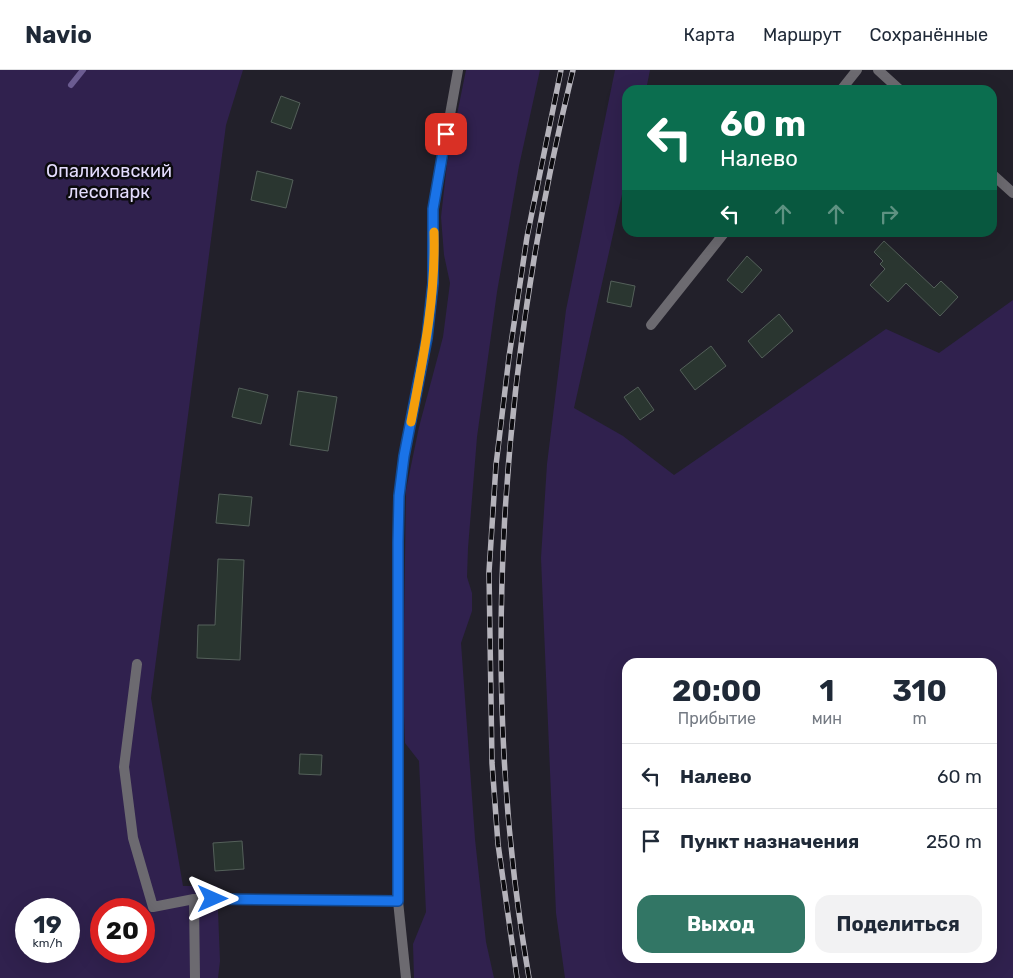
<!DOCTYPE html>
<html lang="ru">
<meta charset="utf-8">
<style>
:root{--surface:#fff;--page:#f2f2f3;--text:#1f2937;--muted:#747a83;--line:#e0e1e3;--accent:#327665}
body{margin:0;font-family:Rubik,sans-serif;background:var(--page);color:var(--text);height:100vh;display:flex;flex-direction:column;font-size:19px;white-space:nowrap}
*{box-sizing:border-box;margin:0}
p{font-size:16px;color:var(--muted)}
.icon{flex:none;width:28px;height:28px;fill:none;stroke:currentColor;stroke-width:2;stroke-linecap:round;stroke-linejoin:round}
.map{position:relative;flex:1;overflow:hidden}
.details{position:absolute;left:622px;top:588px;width:375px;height:305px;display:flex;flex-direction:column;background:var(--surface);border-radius:15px;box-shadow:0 5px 20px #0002}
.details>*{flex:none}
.hud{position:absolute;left:622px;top:15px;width:375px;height:152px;border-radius:15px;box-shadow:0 5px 20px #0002;background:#0b6e4f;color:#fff;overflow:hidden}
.speed{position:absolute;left:15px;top:828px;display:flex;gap:10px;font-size:25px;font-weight:700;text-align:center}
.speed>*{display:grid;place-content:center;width:65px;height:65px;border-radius:50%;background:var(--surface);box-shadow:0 5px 20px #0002;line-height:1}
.speed small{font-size:12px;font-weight:400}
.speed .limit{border:8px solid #d22;background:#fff;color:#111}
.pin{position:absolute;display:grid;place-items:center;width:42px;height:42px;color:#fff;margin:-21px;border-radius:10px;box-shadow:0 2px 8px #0006}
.me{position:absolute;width:55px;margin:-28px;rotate:90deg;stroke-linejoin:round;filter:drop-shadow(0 0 4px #0008)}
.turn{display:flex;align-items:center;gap:18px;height:105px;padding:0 15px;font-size:22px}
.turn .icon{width:65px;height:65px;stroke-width:2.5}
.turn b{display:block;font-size:35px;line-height:42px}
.lanes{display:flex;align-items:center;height:48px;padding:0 15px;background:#0003;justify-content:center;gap:25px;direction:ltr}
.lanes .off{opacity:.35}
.eta{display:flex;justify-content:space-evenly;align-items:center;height:85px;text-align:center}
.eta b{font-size:30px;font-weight:700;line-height:35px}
.primary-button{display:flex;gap:10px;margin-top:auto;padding:10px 15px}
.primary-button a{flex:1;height:58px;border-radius:15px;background:var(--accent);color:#fff;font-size:20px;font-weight:700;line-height:58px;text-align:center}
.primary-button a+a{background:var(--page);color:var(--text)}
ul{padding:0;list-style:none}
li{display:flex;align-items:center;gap:15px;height:65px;padding:0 15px;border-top:1px solid var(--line)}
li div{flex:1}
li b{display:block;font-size:19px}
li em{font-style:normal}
header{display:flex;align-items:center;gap:30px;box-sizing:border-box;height:70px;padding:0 25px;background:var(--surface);border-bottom:1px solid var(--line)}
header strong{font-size:24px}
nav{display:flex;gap:28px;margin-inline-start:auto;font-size:18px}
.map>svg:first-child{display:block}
</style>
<header>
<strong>Navio</strong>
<nav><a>Карта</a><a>Маршрут</a><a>Сохранённые</a></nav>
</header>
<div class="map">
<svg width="1013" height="908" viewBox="0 0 1013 908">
<rect width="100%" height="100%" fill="#22202a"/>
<g fill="#30214e" fill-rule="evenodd">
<path d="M 0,0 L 243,0 L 226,55 L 151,628 L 183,816 L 217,816 L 220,891 L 218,908 L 0,908 ZM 26,839 L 69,839 L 69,881 L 26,881 ZM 101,839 L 144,839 L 144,881 L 101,881 Z"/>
<path d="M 466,0 L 540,0 L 519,96 L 497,222 L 477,367 L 468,478 L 467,507 L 472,523 L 472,541 L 461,573 L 475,769 L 486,872 L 494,908 L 414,908 L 413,874 L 426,842 L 419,691 L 405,673 L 403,620 L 406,420 L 419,357 L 443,267 L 450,213 L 444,185 L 441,147 L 447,94 Z"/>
<path d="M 615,0 L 650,0 L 646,20 L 628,20 L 627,102 L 574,338 L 623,366 L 674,405 L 886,259 L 939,283 L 1013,230 L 1013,908 L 565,908 L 556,843 L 541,488 L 547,394 L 566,240 ZM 628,592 L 992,592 L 992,888 L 628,888 Z"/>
</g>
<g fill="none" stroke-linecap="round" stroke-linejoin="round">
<path stroke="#6b5c91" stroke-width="6" d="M 71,15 L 83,0"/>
</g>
<g fill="#2a3630" stroke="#54605a">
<path d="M 281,26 L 300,33 L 291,59 L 271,52 Z"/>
<path d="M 257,101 L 293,110 L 286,138 L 251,130 Z"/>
<path d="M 884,171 L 934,218 L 941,211 L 958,227 L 940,246 L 906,213 L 888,232 L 870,215 L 885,199 L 880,194 L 883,191 L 874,182 Z"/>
<path d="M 747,186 L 762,200 L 742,223 L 727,210 Z"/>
<path d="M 611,211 L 635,216 L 631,237 L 607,232 Z"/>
<path d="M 779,244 L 793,261 L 762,288 L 748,271 Z"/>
<path d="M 711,276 L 726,296 L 695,320 L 680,300 Z"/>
<path d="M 638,317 L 654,340 L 640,350 L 624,327 Z"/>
<path d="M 239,318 L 268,325 L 261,354 L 232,347 Z"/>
<path d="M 298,321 L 337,327 L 328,381 L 290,375 Z"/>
<path d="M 219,424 L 252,427 L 249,456 L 216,453 Z"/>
<path d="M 218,489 L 244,490 L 240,590 L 197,588 L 198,555 L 215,555 Z"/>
<path d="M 300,684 L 322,685 L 321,705 L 299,704 Z"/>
<path d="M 242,771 L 244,799 L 215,801 L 213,773 Z"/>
</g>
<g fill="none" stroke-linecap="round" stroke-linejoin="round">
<g stroke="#6c6a70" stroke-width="10">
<path d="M 878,0 L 900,20"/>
<path d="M 841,20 L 857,0"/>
<path d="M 992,104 L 1013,123"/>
<path d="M 651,255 L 725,162"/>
<path d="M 137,594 L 124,697 L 133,768 L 153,837 L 194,829 L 398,831 L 406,908"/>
<path d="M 194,829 L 195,908"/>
</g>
<path stroke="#6c6a70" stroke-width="10" d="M 398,831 L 398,472 L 399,426 L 404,387 L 427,268 L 433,213 L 433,139 L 458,0"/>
<defs>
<g id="rail">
<path d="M 517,908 L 498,774 L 492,693 L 489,502 L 496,395 L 509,287 L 527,167 L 561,0"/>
<path d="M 529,908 C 477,609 501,294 573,0"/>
</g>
</defs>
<use href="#rail" stroke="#b5b3bb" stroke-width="5.5"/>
<use href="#rail" stroke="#0c0b0f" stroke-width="4" stroke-dasharray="11" stroke-linecap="butt"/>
</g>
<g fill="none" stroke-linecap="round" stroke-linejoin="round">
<defs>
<path id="route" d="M 213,829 L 398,831 L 398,472 L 399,426 L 404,386 L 427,268 L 433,213 L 433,139 L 446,64"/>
</defs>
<use href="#route" stroke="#114b97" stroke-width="12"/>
<use href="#route" stroke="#1a73e8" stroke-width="9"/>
<path stroke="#f59e0b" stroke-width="9" d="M 411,352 C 423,289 436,227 434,162"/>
</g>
<g text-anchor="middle" stroke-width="5" stroke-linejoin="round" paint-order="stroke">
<g font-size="18" fill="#e4dcfd" stroke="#0c0b0f">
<text x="109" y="107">Опалиховский<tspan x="109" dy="21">лесопарк</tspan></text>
</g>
</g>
</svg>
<div class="speed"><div>19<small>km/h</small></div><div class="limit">20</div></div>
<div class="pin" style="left:446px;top:64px;background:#d93025"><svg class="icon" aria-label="arrive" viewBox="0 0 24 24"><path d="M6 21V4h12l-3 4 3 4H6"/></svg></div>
<svg class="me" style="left:213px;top:829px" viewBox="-20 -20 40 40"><path d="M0-17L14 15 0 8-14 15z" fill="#1a73e8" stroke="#fff" stroke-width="4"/></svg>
<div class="hud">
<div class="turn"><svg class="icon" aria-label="left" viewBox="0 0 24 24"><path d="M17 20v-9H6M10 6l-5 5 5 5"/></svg><div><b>60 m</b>Налево</div></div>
<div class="lanes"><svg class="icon" aria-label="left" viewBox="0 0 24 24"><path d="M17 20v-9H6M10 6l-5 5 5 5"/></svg><svg class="icon off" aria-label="ahead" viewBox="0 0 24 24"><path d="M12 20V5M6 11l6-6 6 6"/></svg><svg class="icon off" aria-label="ahead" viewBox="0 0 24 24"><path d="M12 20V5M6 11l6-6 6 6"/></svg><svg class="icon off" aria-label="right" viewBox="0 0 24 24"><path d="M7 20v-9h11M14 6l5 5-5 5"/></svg></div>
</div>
<section class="details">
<div class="eta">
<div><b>20:00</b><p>Прибытие</p></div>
<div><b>1</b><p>мин</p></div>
<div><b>310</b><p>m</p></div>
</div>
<ul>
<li><svg class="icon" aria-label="left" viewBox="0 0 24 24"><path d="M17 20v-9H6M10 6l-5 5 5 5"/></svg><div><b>Налево</b></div><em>60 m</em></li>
<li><svg class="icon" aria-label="arrive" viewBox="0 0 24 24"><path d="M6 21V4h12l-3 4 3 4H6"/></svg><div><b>Пункт назначения</b></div><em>250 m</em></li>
</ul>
<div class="primary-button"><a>Выход</a><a>Поделиться</a></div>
</section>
</div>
